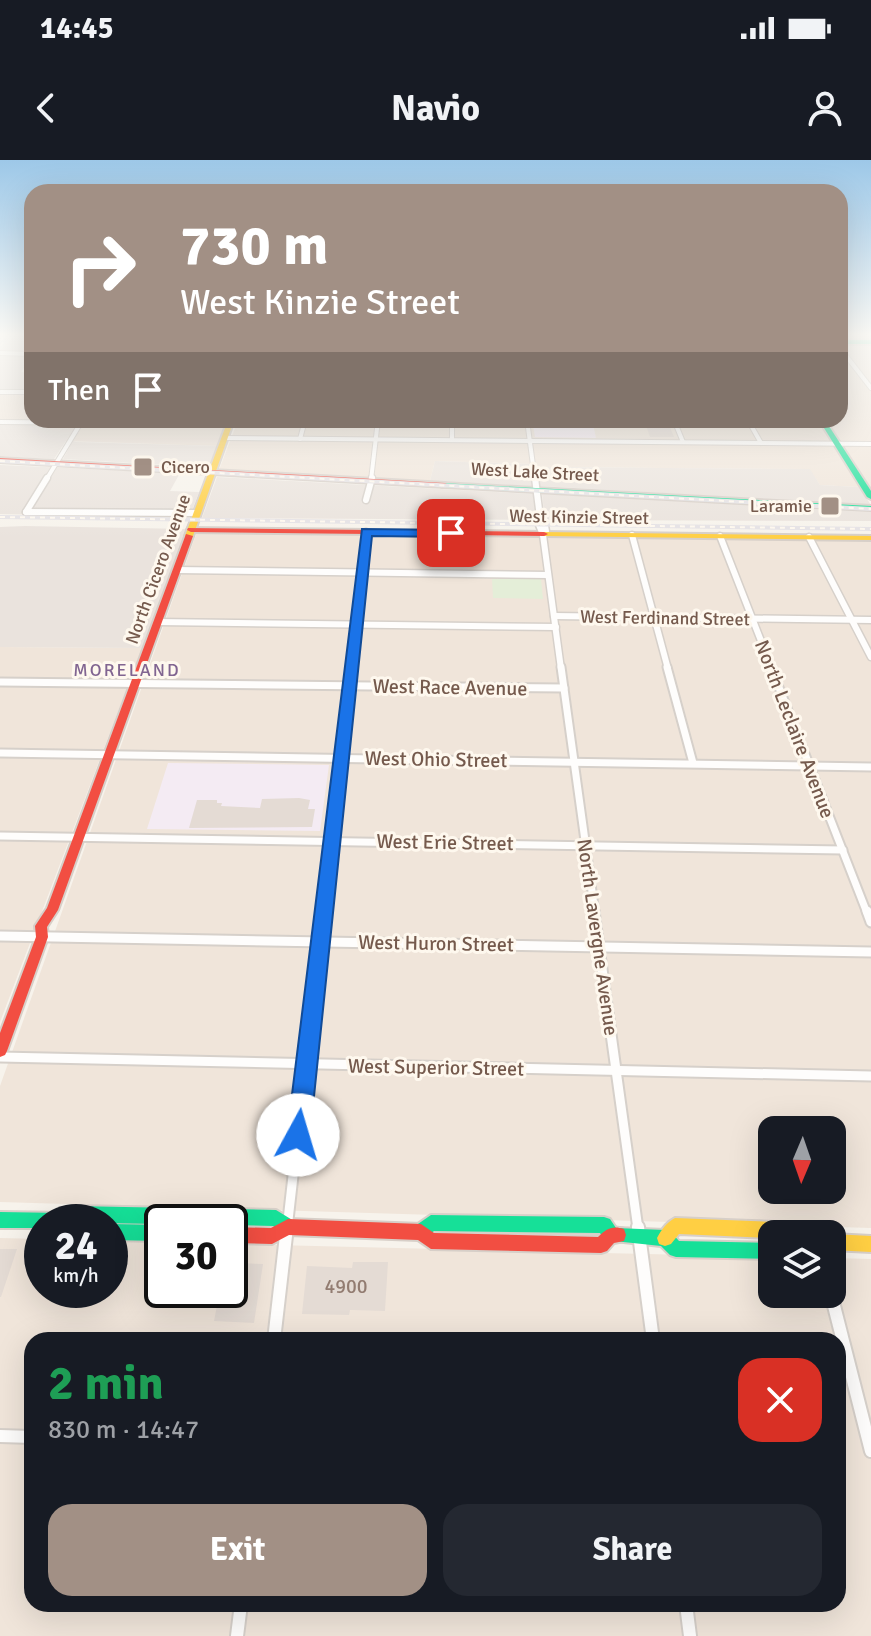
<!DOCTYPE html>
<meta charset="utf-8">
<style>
:root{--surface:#171b24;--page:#242831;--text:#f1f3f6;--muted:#9ea1a6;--accent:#a29085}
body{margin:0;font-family:Signika,sans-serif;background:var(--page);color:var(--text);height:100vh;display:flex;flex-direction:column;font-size:30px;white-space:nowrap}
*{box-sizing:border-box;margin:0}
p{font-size:26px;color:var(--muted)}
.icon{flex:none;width:44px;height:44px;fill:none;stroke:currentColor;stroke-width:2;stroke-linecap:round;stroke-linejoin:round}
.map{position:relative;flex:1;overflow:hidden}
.sheet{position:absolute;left:24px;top:1172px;width:822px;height:280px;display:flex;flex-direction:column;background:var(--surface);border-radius:24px;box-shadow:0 8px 32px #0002}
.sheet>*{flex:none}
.hud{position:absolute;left:24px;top:24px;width:824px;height:244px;border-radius:24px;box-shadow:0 8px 32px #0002;background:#a29085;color:#fff;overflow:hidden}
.needle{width:52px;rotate:182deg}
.buttons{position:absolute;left:758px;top:956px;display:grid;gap:16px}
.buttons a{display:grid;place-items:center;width:88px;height:88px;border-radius:16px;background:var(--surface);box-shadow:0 8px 32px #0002;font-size:40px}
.speed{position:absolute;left:24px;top:1044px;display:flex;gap:16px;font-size:40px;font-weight:700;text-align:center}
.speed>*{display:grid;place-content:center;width:104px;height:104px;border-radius:50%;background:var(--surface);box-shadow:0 8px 32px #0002;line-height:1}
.speed small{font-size:20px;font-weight:400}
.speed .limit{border:4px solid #111;border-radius:12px;background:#fff;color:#111}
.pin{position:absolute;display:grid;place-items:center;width:68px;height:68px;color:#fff;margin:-34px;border-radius:16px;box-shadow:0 4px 12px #0006}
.me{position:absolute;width:88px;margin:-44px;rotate:6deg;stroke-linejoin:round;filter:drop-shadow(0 0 6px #0008)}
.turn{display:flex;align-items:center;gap:28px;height:168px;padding:0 24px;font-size:36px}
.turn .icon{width:104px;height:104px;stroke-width:2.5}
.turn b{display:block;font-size:56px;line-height:68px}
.then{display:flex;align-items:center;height:76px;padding:0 24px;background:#0003;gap:16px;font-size:30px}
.round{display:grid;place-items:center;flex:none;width:84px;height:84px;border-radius:24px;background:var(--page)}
.headline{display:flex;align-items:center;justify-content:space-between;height:136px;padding:0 24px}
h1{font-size:48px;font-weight:700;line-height:60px;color:#1e9e55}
.primary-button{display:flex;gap:16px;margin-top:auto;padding:16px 24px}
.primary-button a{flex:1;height:92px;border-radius:24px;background:var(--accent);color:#fff;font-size:32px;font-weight:700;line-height:92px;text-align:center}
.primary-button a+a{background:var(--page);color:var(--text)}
.status{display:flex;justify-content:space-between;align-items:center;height:56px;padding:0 40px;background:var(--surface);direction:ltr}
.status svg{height:22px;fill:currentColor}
header{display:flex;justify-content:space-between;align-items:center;height:104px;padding:0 24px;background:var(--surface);font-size:36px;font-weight:700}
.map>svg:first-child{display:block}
</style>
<div class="status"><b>14:45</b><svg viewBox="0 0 49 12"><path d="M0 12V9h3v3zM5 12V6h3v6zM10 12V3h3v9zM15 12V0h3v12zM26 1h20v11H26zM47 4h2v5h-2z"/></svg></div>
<header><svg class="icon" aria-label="back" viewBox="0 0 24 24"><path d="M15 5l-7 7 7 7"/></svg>Navio<svg class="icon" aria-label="person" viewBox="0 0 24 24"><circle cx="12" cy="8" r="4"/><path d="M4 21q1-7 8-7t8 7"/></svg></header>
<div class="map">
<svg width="871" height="1476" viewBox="0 0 871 1476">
<rect width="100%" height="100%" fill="#f7f3ec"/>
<g fill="#f0e5da" fill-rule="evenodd">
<path d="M 840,173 L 871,173 L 871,328 L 826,260 L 840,260 Z"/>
<path d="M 0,234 L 32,234 L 32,260 L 226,260 L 217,286 L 66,281 L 76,264 L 0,264 Z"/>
<path d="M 238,260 L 819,260 L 859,327 L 820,325 L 809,309 L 533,307 L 532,304 L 435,301 L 430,321 L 219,310 Z"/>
<path d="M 198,369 L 871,376 L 871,1068 L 0,1042 L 0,926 ZM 772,970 L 832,970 L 832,1030 L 772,1030 Z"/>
<path d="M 0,487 L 142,488 L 0,862 Z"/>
<path d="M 0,1078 L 42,1079 L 42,1130 L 110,1130 L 110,1081 L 162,1082 L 162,1130 L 230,1130 L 230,1084 L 772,1097 L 772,1134 L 832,1134 L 832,1098 L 871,1099 L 871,1476 L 0,1476 ZM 32,1180 L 838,1180 L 838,1444 L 32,1444 Z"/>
</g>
<g fill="#eae3dd">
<path d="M 16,173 L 32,173 L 32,196 L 21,212 L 32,213 L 32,234 L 0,234 L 0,190 Z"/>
<path d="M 0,264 L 77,264 L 54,299 L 0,296 Z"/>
<path d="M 73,281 L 76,282 L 217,286 L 209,306 L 205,307 L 63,299 Z"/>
<path d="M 435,301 L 529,304 L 532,326 L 430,321 Z"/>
<path d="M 0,305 L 180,313 L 170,331 L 199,332 L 189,358 L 0,354 Z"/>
<path d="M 537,307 L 810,309 L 820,325 L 859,327 L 871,345 L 540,326 Z"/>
<path d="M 217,317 L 533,334 L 536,356 L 535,360 L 202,358 Z"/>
<path d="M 542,334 L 871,351 L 871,361 L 545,360 Z"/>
<path d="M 25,366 L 187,369 L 142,488 L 0,487 L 0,367 Z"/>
</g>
<g fill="#f4ebf3">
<path d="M 532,260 L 592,260 L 596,278 L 535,277 Z"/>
<path d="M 168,603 L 329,605 L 320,671 L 147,669 Z"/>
</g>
<path fill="#e4eed8" d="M 492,419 L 541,419 L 543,439 L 493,438 Z"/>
<g fill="#e4dbd4">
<path d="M 644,260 L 667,260 L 674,277 L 650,277 Z"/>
<path d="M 299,638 L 310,640 L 308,649 L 315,649 L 312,667 L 189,668 L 197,640 L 217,640 L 217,643 L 222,643 L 221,646 L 260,648 L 262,639 Z"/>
<path d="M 0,1089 L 17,1089 L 1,1137 L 0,1137 Z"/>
<path d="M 353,1102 L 388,1102 L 385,1151 L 350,1150 L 349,1155 L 302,1154 L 307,1106 L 352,1108 Z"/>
<path d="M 237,1103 L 263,1104 L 254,1163 L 214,1161 L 220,1130 L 230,1130 L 230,1105 Z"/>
</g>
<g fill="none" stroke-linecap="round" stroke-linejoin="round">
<defs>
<g id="street-far4">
<path d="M 840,188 L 871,228"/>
<path d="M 0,193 L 32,194"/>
<path d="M 0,232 L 32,232"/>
<path d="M 452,260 L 452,280"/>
<path d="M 527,260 L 535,320"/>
<path d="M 674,260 L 683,282"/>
<path d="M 748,260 L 761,283"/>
<path d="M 0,262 L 230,264"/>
<path d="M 225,278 L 871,284"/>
<path d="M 300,279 L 305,260"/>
<path d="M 46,320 L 82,261"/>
<path d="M 371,320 L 378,260"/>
</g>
<g id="street-far3">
<path d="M 535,318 L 540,357 L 537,360 L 543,375"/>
<path d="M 366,340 L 372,318"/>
<path d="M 26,352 L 197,353"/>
<path d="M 26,352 L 47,318"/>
<path d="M 540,357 L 544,360 L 546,371 L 543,375 L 561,509"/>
<path d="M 632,375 L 668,509"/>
<path d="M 720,376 L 772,509"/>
<path d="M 809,377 L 871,497"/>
<path d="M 176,410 L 548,415"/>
<path d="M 554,456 L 871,460"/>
<path d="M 157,462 L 556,467"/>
<path d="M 350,509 L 366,372"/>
</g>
<g id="street-far2">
<path d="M 561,507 L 595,753"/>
<path d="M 667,507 L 693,603"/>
<path d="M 771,507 L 867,753"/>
<path d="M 0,522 L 564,528"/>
<path d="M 0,593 L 871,607"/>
<path d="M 0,676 L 843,690"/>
<path d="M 323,753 L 351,507"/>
</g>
<g id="street-far1">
<path d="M 594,751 L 638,1069"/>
<path d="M 867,751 L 871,762"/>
<path d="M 0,776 L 871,792"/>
<path d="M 0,897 L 871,916"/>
<path d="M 287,1069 L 323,751"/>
</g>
<g id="street">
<path d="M 638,1067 L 653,1180"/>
<path d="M 831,1134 L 871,1291"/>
<path d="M 274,1180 L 287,1067"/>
<path d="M 0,1276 L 32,1277"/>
<path d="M 686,1444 L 690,1476"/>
<path d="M 237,1476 L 241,1444"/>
</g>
<g id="fast">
<rect x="840" y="180" width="31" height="4"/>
<path d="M 819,260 L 825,260 L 871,331 L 871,339 L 867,337 Z"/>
<path d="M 442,323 L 871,346 L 871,350 L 445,327 L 442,327 Z"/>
<path d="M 73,1046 L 276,1050 L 294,1061 L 296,1067 L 294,1073 L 288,1075 L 273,1066 L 230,1065 L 230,1062 L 162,1062 L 162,1064 L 42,1062 L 42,1068 L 0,1068 L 0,1052 L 62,1053 Z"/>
<path d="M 431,1055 L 604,1057 L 610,1059 L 616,1068 L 665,1070 L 671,1072 L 679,1081 L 772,1083 L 772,1099 L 676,1097 L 670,1095 L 661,1086 L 614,1081 L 611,1083 L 605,1081 L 600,1073 L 434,1071 L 421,1080 L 415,1078 L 413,1072 L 415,1066 Z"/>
<path d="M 110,1064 L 162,1065 L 162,1081 L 110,1080 Z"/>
</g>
<g id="slow">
<path d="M 228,260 L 234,260 L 193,376 L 186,378 L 185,376 Z"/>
<path d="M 541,372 L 871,376 L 871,380 L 544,376 L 541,376 Z"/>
<path d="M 675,1058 L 800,1063 L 814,1068 L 816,1074 L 772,1074 L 772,1078 L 679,1074 L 671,1084 L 665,1086 L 659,1084 L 657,1078 C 661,1070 667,1062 675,1058 Z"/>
<path d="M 832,1074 L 871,1076 L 871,1092 L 832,1090 Z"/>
</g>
<g id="jam">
<path d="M 0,298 L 445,323 L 449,325 L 445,327 L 0,302 Z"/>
<path d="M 188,368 L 544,372 L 548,374 L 544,376 L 191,372 L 187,370 Z"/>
<path d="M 186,374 L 193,376 L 58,750 L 47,767 L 48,777 L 7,891 L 5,895 L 0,897 L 0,873 L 36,777 L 35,766 L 47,748 Z"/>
<path d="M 288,1059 L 421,1064 L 434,1073 L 598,1077 C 606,1069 612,1065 624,1069 L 626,1075 L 624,1081 L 614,1083 L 607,1091 L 601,1093 L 431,1089 L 418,1080 L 289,1075 L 272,1084 L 230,1083 L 230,1067 L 271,1068 Z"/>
</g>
</defs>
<use href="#street-far4" stroke="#d6d0ca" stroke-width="6"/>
<use href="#street-far3" stroke="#d6d0ca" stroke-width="9"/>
<use href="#street-far2" stroke="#d6d0ca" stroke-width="11"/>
<use href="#street-far1" stroke="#d6d0ca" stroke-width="13"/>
<use href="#street" stroke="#d6d0ca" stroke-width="16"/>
<use href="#fast" stroke="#d7cfc8" stroke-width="4"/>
<use href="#slow" stroke="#d7cfc8" stroke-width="4"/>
<use href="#jam" stroke="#d7cfc8" stroke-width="4"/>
<use href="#street-far4" stroke="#fefdfc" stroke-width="4"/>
<use href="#street-far3" stroke="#fefdfc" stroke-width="6"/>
<use href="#street-far2" stroke="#fefdfc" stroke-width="7"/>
<use href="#street-far1" stroke="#fefdfc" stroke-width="9"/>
<use href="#street" stroke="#fefdfc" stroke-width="12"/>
<use href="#fast" fill="#16e098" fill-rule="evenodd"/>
<use href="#slow" fill="#ffcf43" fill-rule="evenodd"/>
<use href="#jam" fill="#f24e42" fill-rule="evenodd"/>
<defs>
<g id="rail">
<path d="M 0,186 L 12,173"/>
<path d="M 0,301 L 871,349"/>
<path d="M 0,357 L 871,369"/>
</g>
</defs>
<use href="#rail" stroke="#e5e2e5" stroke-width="4"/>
<use href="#rail" stroke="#fef8ee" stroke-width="2" stroke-dasharray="5" stroke-linecap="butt"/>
</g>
<linearGradient id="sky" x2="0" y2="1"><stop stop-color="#9dc8e8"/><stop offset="0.46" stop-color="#fbfaf6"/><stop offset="1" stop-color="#fbfaf6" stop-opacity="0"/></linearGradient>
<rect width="871" height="379" fill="url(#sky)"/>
<path fill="#1a73e8" stroke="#114b97" stroke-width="2" d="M 362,369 L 451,370 L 457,373 L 451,377 L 372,376 L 310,975 L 306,982 L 298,985 L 291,982 L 287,975 Z"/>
<g fill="#a29085" stroke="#fef8ee" stroke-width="3">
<rect x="133" y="297" width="20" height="20" rx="4"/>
<rect x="820" y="336" width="20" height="20" rx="4"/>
</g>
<g text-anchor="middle" stroke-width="6" stroke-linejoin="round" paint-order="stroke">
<g font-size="18" fill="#755a4d" stroke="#fef8ee" text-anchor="start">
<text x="161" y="313">Cicero</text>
<text x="812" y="352" text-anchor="end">Laramie</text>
</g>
<g font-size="18" fill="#755a4d" stroke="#fef8ee">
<text transform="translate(535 312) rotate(3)" y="6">West Lake Street</text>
<text transform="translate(579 357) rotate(1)" y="6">West Kinzie Street</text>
<text transform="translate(158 409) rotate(-70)" y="6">North Cicero Avenue</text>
<text transform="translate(665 458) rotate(1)" y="6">West Ferdinand Street</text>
</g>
<g font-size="18" letter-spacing="2" fill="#816591" stroke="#fef8ee">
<text x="127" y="516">MORELAND</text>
</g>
<g font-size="20" fill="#755a4d" stroke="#fef8ee">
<text transform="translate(450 527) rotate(1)" y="7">West Race Avenue</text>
<text transform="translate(795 569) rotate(69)" y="7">North Leclaire Avenue</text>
<text transform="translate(436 599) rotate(1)" y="7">West Ohio Street</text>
<text transform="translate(445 682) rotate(1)" y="7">West Erie Street</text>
<text transform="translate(598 777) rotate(82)" y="7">North Lavergne Avenue</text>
<text transform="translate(436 783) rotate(1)" y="7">West Huron Street</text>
<text transform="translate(436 907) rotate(1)" y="7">West Superior Street</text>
</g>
<g font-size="20" fill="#927c71">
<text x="346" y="1133">4900</text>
</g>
</g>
</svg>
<div class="buttons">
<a><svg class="needle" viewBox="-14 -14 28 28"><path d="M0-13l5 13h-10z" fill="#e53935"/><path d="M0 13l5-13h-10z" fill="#9ea1a6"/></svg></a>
<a><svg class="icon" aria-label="layers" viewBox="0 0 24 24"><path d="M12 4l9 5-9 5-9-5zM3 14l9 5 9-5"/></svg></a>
</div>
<div class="speed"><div>24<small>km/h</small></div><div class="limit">30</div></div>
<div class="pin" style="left:451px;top:373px;background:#d93025"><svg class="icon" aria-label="arrive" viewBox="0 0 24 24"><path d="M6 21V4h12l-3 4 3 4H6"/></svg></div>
<svg class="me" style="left:298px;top:975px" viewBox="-20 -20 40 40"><circle r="19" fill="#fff"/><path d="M0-13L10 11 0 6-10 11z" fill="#1a73e8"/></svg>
<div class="hud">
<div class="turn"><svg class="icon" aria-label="right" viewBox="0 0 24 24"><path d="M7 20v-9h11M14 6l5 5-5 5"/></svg><div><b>730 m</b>West Kinzie Street</div></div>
<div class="then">Then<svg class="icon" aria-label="arrive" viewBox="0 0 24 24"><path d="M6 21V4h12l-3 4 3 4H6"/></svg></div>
</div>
<section class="sheet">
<div class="headline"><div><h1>2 min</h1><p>830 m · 14:47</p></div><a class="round" style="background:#d93025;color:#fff"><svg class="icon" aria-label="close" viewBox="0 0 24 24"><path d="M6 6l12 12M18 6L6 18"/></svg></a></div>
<div class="primary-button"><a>Exit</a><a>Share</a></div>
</section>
</div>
